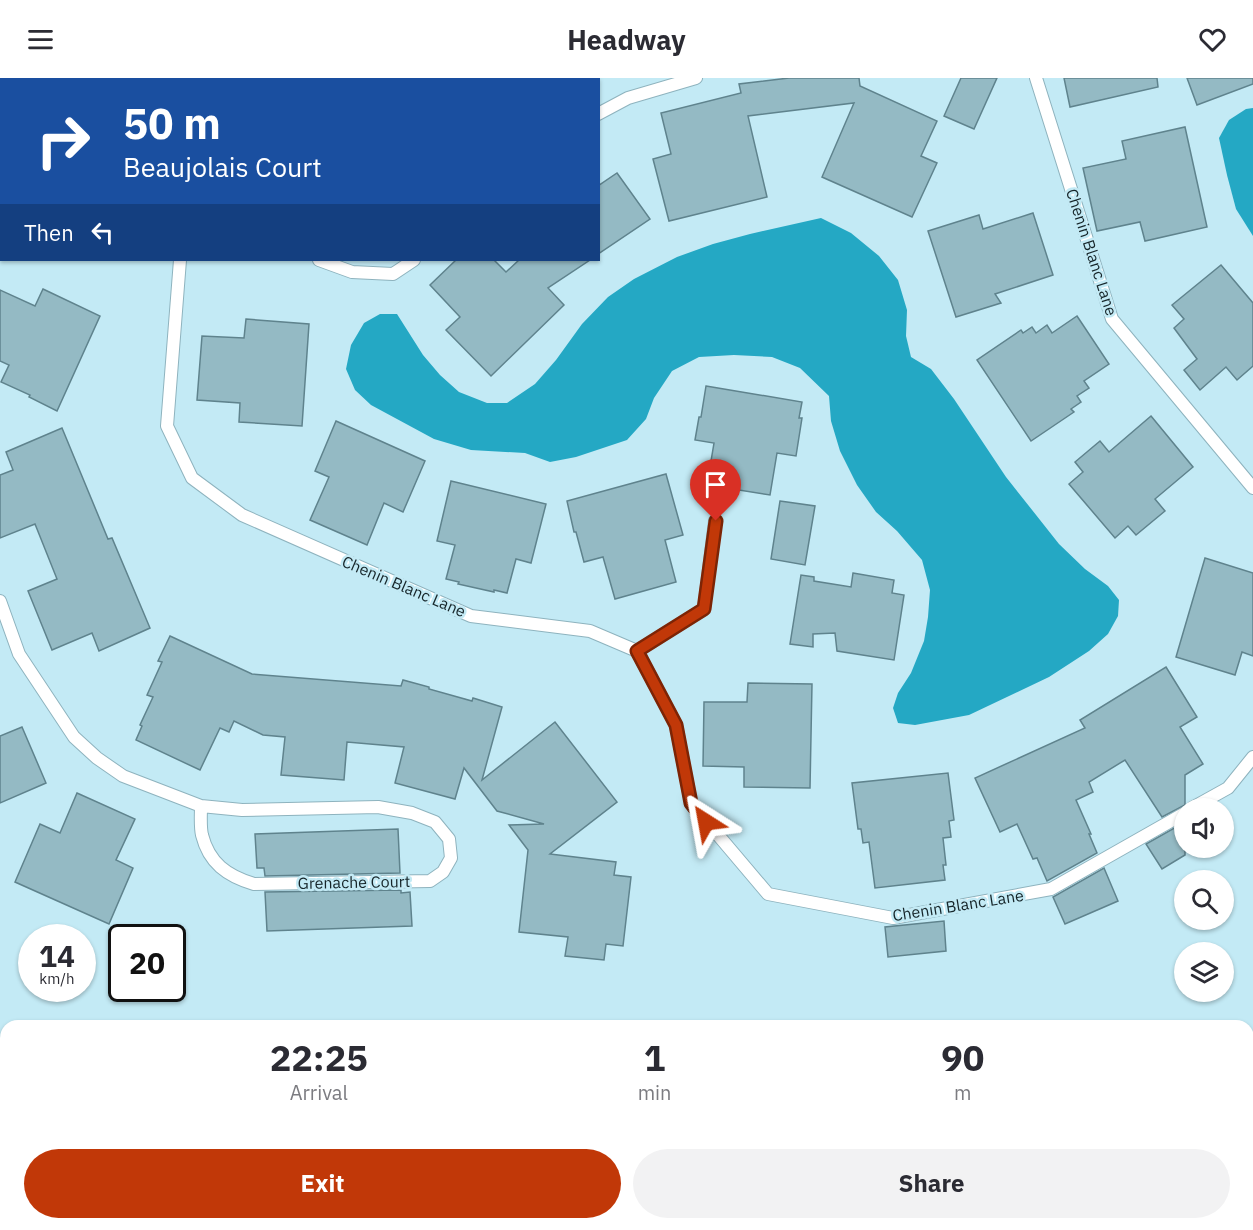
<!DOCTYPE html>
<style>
:root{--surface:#fff;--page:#f2f2f3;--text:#2b2b33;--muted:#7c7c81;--accent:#c13808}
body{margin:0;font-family:"IBM Plex Sans",sans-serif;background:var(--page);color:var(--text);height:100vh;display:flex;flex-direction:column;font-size:22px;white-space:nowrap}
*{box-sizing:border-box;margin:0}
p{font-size:20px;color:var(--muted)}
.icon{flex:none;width:33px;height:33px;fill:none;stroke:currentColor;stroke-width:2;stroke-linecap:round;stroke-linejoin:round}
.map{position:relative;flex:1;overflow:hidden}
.panel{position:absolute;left:0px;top:942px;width:1254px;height:210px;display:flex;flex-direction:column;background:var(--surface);border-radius:18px 18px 0 0;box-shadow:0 2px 4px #0004}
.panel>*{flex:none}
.banner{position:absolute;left:0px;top:0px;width:600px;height:183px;box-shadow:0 2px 4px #0004;background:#1a4fa0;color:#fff;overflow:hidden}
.fabs{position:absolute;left:1174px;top:720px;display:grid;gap:12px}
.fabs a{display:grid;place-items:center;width:60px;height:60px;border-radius:50%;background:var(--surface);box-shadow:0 2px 4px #0004;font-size:30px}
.speed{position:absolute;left:18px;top:846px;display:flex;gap:12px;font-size:30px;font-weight:700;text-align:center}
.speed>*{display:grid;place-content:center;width:78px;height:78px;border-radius:50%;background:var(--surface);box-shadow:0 2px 4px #0004;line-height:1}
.speed small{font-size:15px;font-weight:400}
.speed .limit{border:3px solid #111;border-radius:9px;background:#fff;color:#111}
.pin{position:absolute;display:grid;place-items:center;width:51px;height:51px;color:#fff;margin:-62px -26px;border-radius:50% 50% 50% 0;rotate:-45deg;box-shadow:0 0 6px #0007}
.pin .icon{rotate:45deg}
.me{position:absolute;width:66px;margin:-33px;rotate:326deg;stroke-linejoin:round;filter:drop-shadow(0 0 4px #0008)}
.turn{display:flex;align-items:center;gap:21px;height:126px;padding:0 24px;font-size:27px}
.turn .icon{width:78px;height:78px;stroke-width:2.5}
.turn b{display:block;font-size:42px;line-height:51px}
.then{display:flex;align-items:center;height:57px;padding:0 24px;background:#0003;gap:12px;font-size:22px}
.eta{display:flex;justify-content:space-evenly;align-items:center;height:102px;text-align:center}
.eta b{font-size:36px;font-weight:700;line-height:42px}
.primary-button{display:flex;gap:12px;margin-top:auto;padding:12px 24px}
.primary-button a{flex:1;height:69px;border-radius:36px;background:var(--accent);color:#fff;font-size:24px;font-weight:700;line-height:69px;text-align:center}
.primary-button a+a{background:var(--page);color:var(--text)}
header{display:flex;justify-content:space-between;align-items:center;height:78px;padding:0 24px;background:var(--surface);font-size:27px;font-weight:700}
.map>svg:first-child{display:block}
</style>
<header><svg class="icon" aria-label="menu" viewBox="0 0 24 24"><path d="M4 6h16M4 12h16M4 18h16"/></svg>Headway<svg class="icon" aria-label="heart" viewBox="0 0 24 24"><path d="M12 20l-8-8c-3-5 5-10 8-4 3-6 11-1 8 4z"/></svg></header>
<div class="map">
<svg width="1253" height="1152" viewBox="0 0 1253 1152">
<rect width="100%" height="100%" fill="#c3eaf5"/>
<g fill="#24a8c4">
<path d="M 1253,30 L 1253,158 L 1236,131 L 1227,97 L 1219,60 L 1229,42 L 1246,31 Z"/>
<path d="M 821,140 L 851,155 L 879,178 L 898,202 L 907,232 L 906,258 L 911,279 L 931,291 L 954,321 L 1006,399 L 1059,466 L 1085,491 L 1108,508 L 1119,522 L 1118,538 L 1108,556 L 1089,573 L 1049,599 L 969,637 L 915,647 L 898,645 L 893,630 L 898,615 L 911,595 L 924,563 L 928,539 L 930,512 L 922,482 L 897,453 L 876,434 L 857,407 L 840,373 L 831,343 L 829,318 L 800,290 L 772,279 L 734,277 L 699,279 L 672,293 L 654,320 L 646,341 L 627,362 L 576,379 L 550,384 L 525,375 L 471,372 L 434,361 L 371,327 L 355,312 L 346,291 L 351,267 L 364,245 L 380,236 L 397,236 L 423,277 L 440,297 L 459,314 L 487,325 L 507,325 L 535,306 L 556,282 L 582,246 L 608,219 L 634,201 L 677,179 L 713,166 L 750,156 Z"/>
</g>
<g fill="#94bac4" stroke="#5f838d" stroke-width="1.5">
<path d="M 789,0 L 859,0 L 860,8 L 937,43 L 921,78 L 937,85 L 912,139 L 822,99 L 854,25 L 748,38 L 767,119 L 669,143 L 653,81 L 671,76 L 661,35 L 741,15 L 739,6 Z"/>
<path d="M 961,0 L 997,0 L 974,51 L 944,38 Z"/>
<path d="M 1064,0 L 1157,0 L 1158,9 L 1070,29 Z"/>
<path d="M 1187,0 L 1253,0 L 1253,6 L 1197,27 Z"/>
<path d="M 1185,49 L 1207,149 L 1145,163 L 1140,144 L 1097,153 L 1083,90 L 1126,81 L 1122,63 Z"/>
<path d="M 617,95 L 650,141 L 598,176 L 598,108 Z"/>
<path d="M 1033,135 L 1053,197 L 995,216 L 1001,225 L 956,239 L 928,153 L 979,137 L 983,151 Z"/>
<path d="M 456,182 L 494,182 L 506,194 L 519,182 L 590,182 L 548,210 L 564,227 L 491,298 L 446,252 L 460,239 L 430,207 Z"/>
<path d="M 1221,187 L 1253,225 L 1253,288 L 1237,302 L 1226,289 L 1200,312 L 1184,292 L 1197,281 L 1174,250 L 1184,241 L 1172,227 Z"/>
<path d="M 43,211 L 100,238 L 57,333 L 29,319 L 30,317 L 1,304 L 9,287 L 0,283 L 0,212 L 35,228 Z"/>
<path d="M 1077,238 L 1109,286 L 1084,303 L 1089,310 L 1077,318 L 1081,324 L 1071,331 L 1074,334 L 1031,363 L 977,282 L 1021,252 L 1023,255 L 1032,249 L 1036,255 L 1047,247 L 1052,255 Z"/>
<path d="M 246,241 L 309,246 L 302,348 L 239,344 L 240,325 L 197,322 L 202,258 L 244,260 Z"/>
<path d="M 706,308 L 802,324 L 799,340 L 802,340 L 796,378 L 777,375 L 770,417 L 707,407 L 714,365 L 695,362 L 699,339 L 701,339 Z"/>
<path d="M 1151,338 L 1193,389 L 1155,421 L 1165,433 L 1136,457 L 1128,448 L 1115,460 L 1069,406 L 1083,394 L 1075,384 L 1100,363 L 1109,374 Z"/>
<path d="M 336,343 L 425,383 L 403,434 L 384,425 L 367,467 L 310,442 L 329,399 L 315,393 Z"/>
<path d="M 62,350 L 108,461 L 112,460 L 150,550 L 99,573 L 92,555 L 52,572 L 28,513 L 57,501 L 35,446 L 0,460 L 0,397 L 13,392 L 6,374 Z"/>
<path d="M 666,396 L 683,457 L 665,462 L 676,504 L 615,521 L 603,479 L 584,484 L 576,454 L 574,454 L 567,423 Z"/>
<path d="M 451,403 L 546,426 L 531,485 L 516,481 L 507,515 L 494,512 L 494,514 L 458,506 L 459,504 L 446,501 L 455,467 L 437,463 Z"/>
<path d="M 780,423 L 815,428 L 805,487 L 771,481 Z"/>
<path d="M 1205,480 L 1253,495 L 1253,578 L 1242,574 L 1235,597 L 1176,579 Z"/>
<path d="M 853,495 L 894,502 L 892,515 L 904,517 L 894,582 L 837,573 L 835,555 L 813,556 L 813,569 L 790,566 L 801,497 L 814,499 L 814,503 L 851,509 Z"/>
<path d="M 170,558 L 252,596 L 401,608 L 403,602 L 429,609 L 429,611 L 472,623 L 473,620 L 502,629 L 482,702 L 555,644 L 617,724 L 550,776 L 616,784 L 614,797 L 631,799 L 623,868 L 606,866 L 604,882 L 565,878 L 568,859 L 519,854 L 528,772 L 509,747 L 544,746 L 497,733 L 464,690 L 455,721 L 395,705 L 404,669 L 347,664 L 344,702 L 281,697 L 285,659 L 263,657 L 234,643 L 229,654 L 220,650 L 200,692 L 136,662 L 142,648 L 140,647 L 153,619 L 147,617 L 162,584 L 158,583 Z"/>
<path d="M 1166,589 L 1197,639 L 1180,649 L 1203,686 L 1185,697 L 1185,727 L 1162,739 L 1125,682 L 1089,704 L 1093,714 L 1076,722 L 1091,756 L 1089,756 L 1097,775 L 1047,803 L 1037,780 L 1033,781 L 1017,746 L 1000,754 L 975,700 L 1085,650 L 1080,642 Z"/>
<path d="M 748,605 L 812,606 L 810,710 L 744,709 L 744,689 L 703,688 L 704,624 L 747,624 Z"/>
<path d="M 22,649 L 46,705 L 0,725 L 0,658 Z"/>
<path d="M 948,695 L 954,742 L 949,743 L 951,759 L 943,760 L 946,787 L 943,787 L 945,802 L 875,810 L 869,764 L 863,765 L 861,751 L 858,751 L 852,705 Z"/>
<path d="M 77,715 L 135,741 L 116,782 L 133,790 L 109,846 L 15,804 L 40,746 L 60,755 Z"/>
<path d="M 1185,744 L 1185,777 L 1162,791 L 1146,766 Z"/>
<path d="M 398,751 L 400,795 L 265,798 L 264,790 L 257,790 L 255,756 Z"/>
<path d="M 1104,790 L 1118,823 L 1065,846 L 1053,819 Z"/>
<path d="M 401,812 L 401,815 L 410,814 L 412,848 L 267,853 L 265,814 Z"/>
<path d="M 944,843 L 946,873 L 888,879 L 885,849 Z"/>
</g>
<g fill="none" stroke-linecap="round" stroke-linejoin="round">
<defs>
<g id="lane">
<path d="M 1036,0 L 1112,241 L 1253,410"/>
<path d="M 598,36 L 628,20 L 696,0"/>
<path d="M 0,152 L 2,152"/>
<path d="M 180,182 L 167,348 L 192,400 L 242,437 L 471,538 L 590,553 L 637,573 L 676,647 L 691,725 L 768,816 L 893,840 L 1051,811 L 1185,735"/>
<path d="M 319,182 L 352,194 L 393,196 L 414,182"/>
<path d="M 0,523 L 19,576 L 74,659 L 97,680 L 123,698 L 201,728 L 242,732 L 378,729 L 412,735 L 435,744 L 449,761 L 451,780 L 443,794 L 430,803 L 254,806 C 227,798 209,785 202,757 C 200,748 201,737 201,728"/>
<path d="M 637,573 L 704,531 L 715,443"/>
<path d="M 1192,730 L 1228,710 L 1253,679"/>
</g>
<g id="street">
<path d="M 185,2 L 185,0"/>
<path d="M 1248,1110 L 1253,1110"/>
<path d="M 1016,1146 L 1016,1152"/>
<path d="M 577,1152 L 577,1146"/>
</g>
</defs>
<use href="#lane" stroke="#8eb3be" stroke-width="14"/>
<use href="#street" stroke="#8eb3be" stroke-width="25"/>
<use href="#lane" stroke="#fff" stroke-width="12"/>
<use href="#street" stroke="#fff" stroke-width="22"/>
</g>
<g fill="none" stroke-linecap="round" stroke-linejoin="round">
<defs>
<path id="route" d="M 706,744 L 691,725 L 676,647 L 637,573 L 704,531 L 716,443"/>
</defs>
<use href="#route" stroke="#7d2405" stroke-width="15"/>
<use href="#route" stroke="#c13808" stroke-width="10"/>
</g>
<g text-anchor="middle" stroke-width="5" stroke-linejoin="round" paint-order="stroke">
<g font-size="16" fill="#162529" stroke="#c3eaf5">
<text transform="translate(1092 174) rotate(72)" y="6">Chenin Blanc Lane</text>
<text transform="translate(404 508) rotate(23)" y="6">Chenin Blanc Lane</text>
<text transform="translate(354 804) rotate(-1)" y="6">Grenache Court</text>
<text transform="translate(958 827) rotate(-9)" y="6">Chenin Blanc Lane</text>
</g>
</g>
</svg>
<div class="fabs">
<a><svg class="icon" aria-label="sound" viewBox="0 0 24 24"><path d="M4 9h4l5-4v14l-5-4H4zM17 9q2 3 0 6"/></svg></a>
<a><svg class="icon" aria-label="search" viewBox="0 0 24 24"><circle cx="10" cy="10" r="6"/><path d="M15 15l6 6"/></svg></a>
<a><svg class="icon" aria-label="layers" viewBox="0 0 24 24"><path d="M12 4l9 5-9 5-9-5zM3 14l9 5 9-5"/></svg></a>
</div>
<div class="speed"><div>14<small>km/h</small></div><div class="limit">20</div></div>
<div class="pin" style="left:716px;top:443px;background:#d93025"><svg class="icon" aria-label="arrive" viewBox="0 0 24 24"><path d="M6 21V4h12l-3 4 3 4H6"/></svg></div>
<svg class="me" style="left:706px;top:744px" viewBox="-20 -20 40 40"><path d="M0-17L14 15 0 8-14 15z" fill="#c13808" stroke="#fff" stroke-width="4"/></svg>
<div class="banner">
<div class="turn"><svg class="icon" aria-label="right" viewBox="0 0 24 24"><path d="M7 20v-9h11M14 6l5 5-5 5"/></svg><div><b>50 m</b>Beaujolais Court</div></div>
<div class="then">Then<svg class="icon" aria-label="left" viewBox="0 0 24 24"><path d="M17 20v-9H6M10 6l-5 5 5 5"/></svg></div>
</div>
<section class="panel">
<div class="eta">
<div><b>22:25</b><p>Arrival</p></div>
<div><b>1</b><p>min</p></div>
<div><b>90</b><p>m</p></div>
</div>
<div class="primary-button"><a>Exit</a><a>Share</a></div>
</section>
</div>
